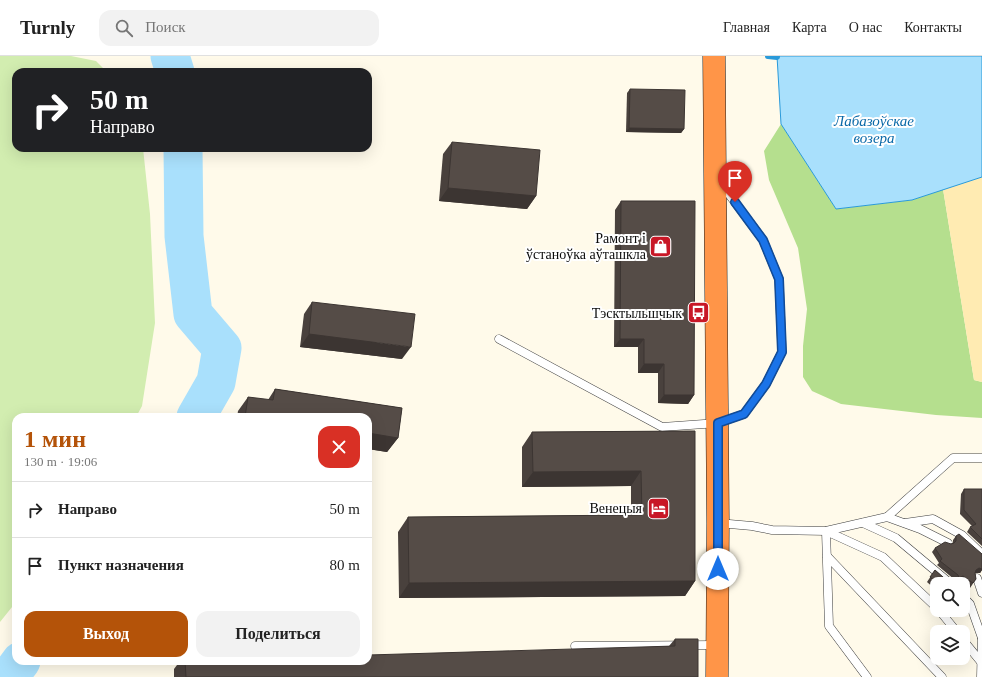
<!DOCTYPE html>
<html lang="ru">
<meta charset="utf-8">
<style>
:root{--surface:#fff;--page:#f2f2f2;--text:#222;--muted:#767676;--line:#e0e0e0;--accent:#b45309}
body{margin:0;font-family:"Times New Roman",serif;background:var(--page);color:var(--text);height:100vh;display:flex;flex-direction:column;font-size:15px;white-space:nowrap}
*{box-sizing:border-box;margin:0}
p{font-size:13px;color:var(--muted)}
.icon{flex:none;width:22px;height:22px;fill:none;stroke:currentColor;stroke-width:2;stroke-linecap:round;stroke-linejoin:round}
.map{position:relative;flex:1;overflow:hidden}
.side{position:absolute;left:12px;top:357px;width:360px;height:252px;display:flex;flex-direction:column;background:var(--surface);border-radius:12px;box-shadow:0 4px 16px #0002}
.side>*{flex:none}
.guide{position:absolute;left:12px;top:12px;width:360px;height:84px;border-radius:12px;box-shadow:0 4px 16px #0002;background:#202124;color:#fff;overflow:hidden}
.fabs{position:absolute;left:930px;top:521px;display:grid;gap:8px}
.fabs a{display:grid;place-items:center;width:40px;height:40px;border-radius:8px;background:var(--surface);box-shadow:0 4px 16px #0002;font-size:20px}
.pin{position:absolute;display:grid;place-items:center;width:34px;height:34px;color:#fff;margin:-41px -17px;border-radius:50% 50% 50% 0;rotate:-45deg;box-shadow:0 0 4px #0007}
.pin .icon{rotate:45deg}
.me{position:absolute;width:44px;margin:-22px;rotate:0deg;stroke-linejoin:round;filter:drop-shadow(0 0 3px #0008)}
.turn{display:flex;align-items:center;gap:14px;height:84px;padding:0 12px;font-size:18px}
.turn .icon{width:52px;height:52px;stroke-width:2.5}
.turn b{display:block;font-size:28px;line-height:34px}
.round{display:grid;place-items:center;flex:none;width:42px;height:42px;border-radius:12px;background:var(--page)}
.head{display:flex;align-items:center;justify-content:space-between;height:68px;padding:0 12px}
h1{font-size:24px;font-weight:600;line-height:30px;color:var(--accent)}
.action{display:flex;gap:8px;margin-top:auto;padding:8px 12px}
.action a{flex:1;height:46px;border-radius:12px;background:var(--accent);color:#fff;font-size:16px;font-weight:600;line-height:46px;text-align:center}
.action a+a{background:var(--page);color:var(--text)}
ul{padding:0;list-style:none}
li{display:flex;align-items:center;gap:12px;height:56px;padding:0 12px;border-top:1px solid var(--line)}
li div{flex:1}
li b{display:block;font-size:15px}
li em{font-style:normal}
header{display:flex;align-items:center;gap:24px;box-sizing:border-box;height:56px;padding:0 20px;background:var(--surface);border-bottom:1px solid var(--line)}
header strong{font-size:19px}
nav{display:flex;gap:22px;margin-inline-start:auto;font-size:14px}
.search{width:280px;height:36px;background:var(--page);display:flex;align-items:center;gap:10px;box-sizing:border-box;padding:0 14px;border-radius:12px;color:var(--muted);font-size:15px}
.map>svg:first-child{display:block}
</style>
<header>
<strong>Turnly</strong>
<div class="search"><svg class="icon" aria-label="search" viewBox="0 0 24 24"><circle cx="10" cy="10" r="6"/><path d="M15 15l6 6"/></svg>Поиск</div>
<nav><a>Главная</a><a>Карта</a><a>О нас</a><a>Контакты</a></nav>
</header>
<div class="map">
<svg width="982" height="621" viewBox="0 0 982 621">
<rect width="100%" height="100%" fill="#fffaea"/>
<path fill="#d2edb0" d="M 0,0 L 71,0 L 96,5 L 107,16 L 16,16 L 16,92 L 143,92 L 150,158 L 155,267 L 142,350 L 136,361 L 16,361 L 16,546 L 0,566 Z"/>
<path fill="#b5df8e" d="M 781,68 L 836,153 L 912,144 L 943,133 L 974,324 L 982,326 L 982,362 L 936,359 L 841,348 L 812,335 L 803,321 L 803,290 L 807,253 L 798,192 L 769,124 L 764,95 Z"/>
<path fill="#ffebb2" d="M 982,121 L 982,326 L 974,324 L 943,133 Z"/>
<path fill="#a9e0fc" stroke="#299ada" d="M 777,0 L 982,0 L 982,121 L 912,144 L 836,153 L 781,68 Z"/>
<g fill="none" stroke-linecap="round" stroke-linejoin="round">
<path stroke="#299ada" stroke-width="6" d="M 768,0 L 777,1"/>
<g stroke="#a9e0fc" stroke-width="39">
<path d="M 170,0 L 175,16"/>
<path d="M 183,92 L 184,180 L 193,258 L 222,292 L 216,326 L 196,361"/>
<path d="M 9,621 L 21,605"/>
</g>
<defs>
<g id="lane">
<path d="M 499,283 L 662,371 L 718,367 L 744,358 L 766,328 L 782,296 L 779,223 L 763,184 L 720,126"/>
<path d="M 887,461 L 953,402 L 982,402"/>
<path d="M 718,467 L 752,470 L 772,474 L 826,475 L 887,461 L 920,473 L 948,487"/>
<path d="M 863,467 L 896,482 L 951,528"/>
<path d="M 905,467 L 933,463 L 962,479 L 982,498"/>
<path d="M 827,500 L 942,621"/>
<path d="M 977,522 L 982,537"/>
<path d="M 963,541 L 970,548 L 982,582"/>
<path d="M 939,554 L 957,576"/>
<path d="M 963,584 L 981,606"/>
<path d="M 575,590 L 717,589"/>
<path d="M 867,621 L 829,570 L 826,475 L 883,501 L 937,552"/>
<path d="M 981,621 L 982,582"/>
</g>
<path id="highway" d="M 714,0 L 718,467 L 717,621"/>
</defs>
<use href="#lane" stroke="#3e3e3e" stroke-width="9"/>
<use href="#highway" stroke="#1c1c1c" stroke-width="23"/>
<use href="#lane" stroke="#fff" stroke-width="8"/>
<use href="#highway" stroke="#ff9548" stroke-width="22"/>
</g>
<g fill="#49413d">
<path d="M 630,33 L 684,73 L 681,77 L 626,76 L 627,37 Z"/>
<path d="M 452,86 L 536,140 L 527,153 L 439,145 L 443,98 Z"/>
<path d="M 621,145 L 694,339 L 688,348 L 658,347 L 658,317 L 638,317 L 638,291 L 614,291 L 615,154 Z"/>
<path d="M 312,246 L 402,303 L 300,291 L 304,258 Z"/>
<path d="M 275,333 L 402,352 L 398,382 L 387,396 L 368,393 L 368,361 L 237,361 L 238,355 L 248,341 L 268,344 Z"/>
<path d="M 695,375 L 695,525 L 685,540 L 399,542 L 398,476 L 408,461 L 631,459 L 631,430 L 522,431 L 522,391 L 532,376 Z"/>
<path d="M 964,433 L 982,433 L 982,490 L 967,476 L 970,471 L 972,470 L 960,458 L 961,438 Z"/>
<path d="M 956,480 L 982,498 L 982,514 L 980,517 L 975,517 L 976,523 L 970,532 L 960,524 L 956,527 L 955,524 L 937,509 L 939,507 L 932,496 L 935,492 L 953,487 L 953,484 Z"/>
<path d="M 935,514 L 951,528 L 937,528 L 937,535 L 927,526 Z"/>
<path d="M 675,583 L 698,621 L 174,621 L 174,613 L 180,605 L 368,605 L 669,590 Z"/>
</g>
<g fill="#3c3532">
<path d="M 629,72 L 684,73 L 681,77 L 626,76 Z"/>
<path d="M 448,132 L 536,140 L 527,153 L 439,145 Z"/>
<path d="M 309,278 L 411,291 L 402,303 L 300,291 Z"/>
<path d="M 620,283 L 644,283 L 638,291 L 614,291 Z"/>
<path d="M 644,308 L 664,308 L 658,317 L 638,317 Z"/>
<path d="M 664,339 L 694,339 L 688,348 L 658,347 Z"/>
<path d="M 368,377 L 398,382 L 387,396 L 368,393 Z"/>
<path d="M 641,415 L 631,430 L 522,431 L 533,416 Z"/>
<path d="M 979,512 L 982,513 L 982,514 L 980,517 L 976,517 L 973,519 L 976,514 Z"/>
<path d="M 963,520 L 960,524 L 956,527 L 959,522 Z"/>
<path d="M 695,525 L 685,540 L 399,542 L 409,527 Z"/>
</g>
<g fill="#554c47" stroke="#3c3532">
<path d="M 630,33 L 685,34 L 684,73 L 629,72 Z"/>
<path d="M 452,86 L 540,94 L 536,140 L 448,132 Z"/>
<path d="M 621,145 L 695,145 L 694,339 L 664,339 L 664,308 L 644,308 L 644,283 L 620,283 Z"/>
<path d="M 312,246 L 415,258 L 411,291 L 309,278 Z"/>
<path d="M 275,333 L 402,352 L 398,382 L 368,377 L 368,361 L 245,361 L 248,341 L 273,344 Z"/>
<path d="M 695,375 L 695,525 L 409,527 L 408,461 L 642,459 L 641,415 L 533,416 L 532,376 Z"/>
<path d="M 964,433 L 982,433 L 982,483 L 970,471 L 976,468 L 964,454 Z"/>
<path d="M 959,478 L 982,498 L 982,513 L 979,512 L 976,514 L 975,517 L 976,523 L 973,527 L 963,520 L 959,522 L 958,519 L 940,505 L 942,503 L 935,492 L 945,486 L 951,488 L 954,487 L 956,485 L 956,480 Z"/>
<path d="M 935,514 L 951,528 L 938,528 L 930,521 Z"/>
<path d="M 675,583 L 698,583 L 698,621 L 186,621 L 185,605 L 368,605 L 368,599 L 675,590 Z"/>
</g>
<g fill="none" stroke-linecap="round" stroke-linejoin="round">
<defs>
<path id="route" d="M 718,513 L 718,367 L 744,358 L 766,328 L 782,296 L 779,223 L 763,184 L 735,146"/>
</defs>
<use href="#route" stroke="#114b97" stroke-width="10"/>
<use href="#route" stroke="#1a73e8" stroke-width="7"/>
</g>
<defs>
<symbol id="shop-square" viewBox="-11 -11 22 22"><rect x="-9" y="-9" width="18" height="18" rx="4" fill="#c81726" stroke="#fff"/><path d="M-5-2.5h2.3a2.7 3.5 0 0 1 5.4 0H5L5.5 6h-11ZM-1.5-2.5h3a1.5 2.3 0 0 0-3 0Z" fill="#fff"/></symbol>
<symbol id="bus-square" viewBox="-11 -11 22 22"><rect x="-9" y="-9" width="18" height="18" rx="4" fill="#c81726" stroke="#fff"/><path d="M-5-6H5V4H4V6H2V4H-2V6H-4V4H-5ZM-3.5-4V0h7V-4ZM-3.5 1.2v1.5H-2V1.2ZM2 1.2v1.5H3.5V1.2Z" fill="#fff"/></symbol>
<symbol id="hotel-square" viewBox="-11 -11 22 22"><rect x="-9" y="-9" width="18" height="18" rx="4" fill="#c81726" stroke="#fff"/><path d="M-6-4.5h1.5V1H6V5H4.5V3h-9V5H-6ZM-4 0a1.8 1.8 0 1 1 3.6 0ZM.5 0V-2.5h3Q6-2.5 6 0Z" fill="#fff"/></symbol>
</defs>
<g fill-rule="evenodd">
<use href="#shop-square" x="648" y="178" width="25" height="25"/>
<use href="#bus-square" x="686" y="244" width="25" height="25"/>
<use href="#hotel-square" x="646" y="440" width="25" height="25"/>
</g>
<g text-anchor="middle" stroke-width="4" stroke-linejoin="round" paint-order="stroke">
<g font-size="14" fill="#0b0b0b" stroke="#fff" text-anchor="end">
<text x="646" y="187">Рамонт і<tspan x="646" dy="16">ўстаноўка аўташкла</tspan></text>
<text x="682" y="262">Тэсктыльшчык</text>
<text x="642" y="457">Венецыя</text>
</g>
<g font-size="15" font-style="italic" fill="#0a69a8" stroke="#fff">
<text x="874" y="70">Лабазоўскае<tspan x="874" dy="17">возера</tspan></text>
</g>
</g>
</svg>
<div class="fabs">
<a><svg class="icon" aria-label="search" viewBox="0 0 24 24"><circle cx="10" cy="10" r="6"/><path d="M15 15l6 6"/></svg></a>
<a><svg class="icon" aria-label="layers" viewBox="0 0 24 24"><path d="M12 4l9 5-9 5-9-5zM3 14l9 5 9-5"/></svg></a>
</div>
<div class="pin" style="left:735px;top:146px;background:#d93025"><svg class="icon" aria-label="arrive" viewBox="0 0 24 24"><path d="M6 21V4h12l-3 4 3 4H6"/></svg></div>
<svg class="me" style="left:718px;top:513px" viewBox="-20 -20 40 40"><circle r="19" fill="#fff"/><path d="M0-13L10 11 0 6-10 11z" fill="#1a73e8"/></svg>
<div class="guide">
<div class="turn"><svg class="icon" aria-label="right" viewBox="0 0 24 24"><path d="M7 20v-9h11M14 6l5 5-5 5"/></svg><div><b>50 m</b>Направо</div></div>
</div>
<section class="side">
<div class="head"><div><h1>1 мин</h1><p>130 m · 19:06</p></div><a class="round" style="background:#d93025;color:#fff"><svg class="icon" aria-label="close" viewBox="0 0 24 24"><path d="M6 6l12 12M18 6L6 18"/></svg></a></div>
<ul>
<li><svg class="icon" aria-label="right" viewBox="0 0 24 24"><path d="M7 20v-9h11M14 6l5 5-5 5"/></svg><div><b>Направо</b></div><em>50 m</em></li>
<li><svg class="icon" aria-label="arrive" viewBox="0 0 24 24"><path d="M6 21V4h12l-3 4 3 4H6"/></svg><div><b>Пункт назначения</b></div><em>80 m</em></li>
</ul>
<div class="action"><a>Выход</a><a>Поделиться</a></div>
</section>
</div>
